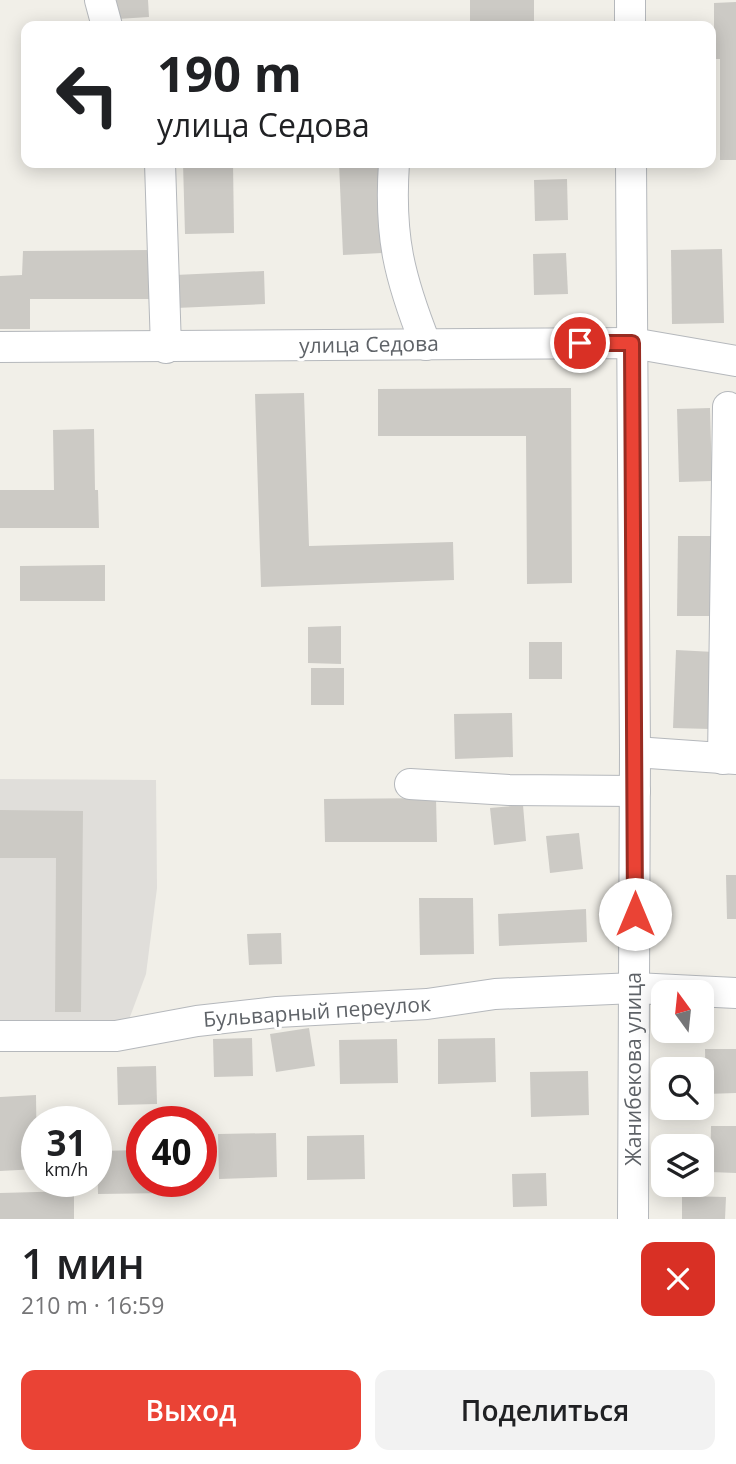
<!DOCTYPE html>
<html lang="ru">
<meta charset="utf-8">
<style>
:root{--surface:#fff;--page:#f2f2f2;--text:#202124;--muted:#757577;--accent:#ea4335}
body{margin:0;font-family:"Open Sans",sans-serif;background:var(--page);color:var(--text);height:100vh;display:flex;flex-direction:column;font-size:26px;white-space:nowrap}
*{box-sizing:border-box;margin:0}
p{font-size:23px;color:var(--muted)}
.icon{flex:none;width:38px;height:38px;fill:none;stroke:currentColor;stroke-width:2;stroke-linecap:round;stroke-linejoin:round}
.map{position:relative;height:1219px;overflow:hidden}
.panel{display:flex;flex-direction:column;background:var(--surface);flex:1}
.panel>*{flex:none}
.top-card{position:absolute;left:21px;top:21px;width:695px;height:147px;border-radius:14px;box-shadow:0 4px 18px #0003;background:#fff;color:var(--text);overflow:hidden}
.needle{width:46px;rotate:345deg}
.tools{position:absolute;left:651px;top:980px;display:grid;gap:14px}
.tools a{display:grid;place-items:center;width:63px;height:63px;border-radius:14px;background:var(--surface);box-shadow:0 4px 18px #0003;font-size:35px}
.speed{position:absolute;left:21px;top:1106px;display:flex;gap:14px;font-size:35px;font-weight:700;text-align:center}
.speed>*{display:grid;place-content:center;width:91px;height:91px;border-radius:50%;background:var(--surface);box-shadow:0 4px 18px #0003;line-height:1}
.speed small{font-size:18px;font-weight:400}
.speed .limit{border:10px solid #d22;background:#fff;color:#111}
.pin{position:absolute;display:grid;place-items:center;width:60px;height:60px;color:#fff;margin:-30px;border:4px solid #fff;border-radius:50%;box-shadow:0 2px 7px #0007}
.me{position:absolute;width:77px;margin:-38px;rotate:0deg;stroke-linejoin:round;filter:drop-shadow(0 0 5px #0008)}
.turn{display:flex;align-items:center;gap:24px;height:147px;padding:0 21px;font-size:32px}
.turn .icon{width:91px;height:91px;stroke-width:2.5}
.turn b{display:block;font-size:49px;line-height:60px}
.round{display:grid;place-items:center;flex:none;width:74px;height:74px;border-radius:14px;background:var(--page)}
.summary{display:flex;align-items:center;justify-content:space-between;height:119px;padding:0 21px}
h1{font-size:42px;font-weight:600;line-height:52px}
.primary-button{display:flex;gap:14px;margin-top:auto;padding:14px 21px}
.primary-button a{flex:1;height:80px;border-radius:14px;background:var(--accent);color:#fff;font-size:28px;font-weight:600;line-height:80px;text-align:center}
.primary-button a+a{background:var(--page);color:var(--text)}
.map>svg:first-child{display:block}
</style>
<div class="map">
<svg width="736" height="1219" viewBox="0 0 736 1219">
<rect width="100%" height="100%" fill="#f1efe8"/>
<path fill="#e0deda" d="M 0,779 L 156,780 L 157,888 L 146,974 L 128,1022 L 0,1021 Z"/>
<g fill="#cccac5">
<path d="M 116,0 L 148,0 L 149,17 L 117,19 Z"/>
<rect x="470" y="0" width="64" height="26"/>
<path d="M 736,2 L 736,160 L 720,160 L 720,59 L 714,59 L 714,3 Z"/>
<path d="M 183,163 L 233,163 L 234,233 L 185,234 Z"/>
<path d="M 339,163 L 378,163 L 382,253 L 343,255 Z"/>
<path d="M 567,179 L 568,220 L 535,221 L 534,180 Z"/>
<path d="M 722,249 L 724,323 L 672,324 L 671,250 Z"/>
<path d="M 151,250 L 151,299 L 30,299 L 30,329 L 0,329 L 0,276 L 22,275 L 23,251 Z"/>
<path d="M 566,253 L 568,294 L 534,295 L 533,254 Z"/>
<path d="M 264,271 L 265,304 L 176,308 L 175,275 Z"/>
<path d="M 571,388 L 572,583 L 527,584 L 526,436 L 378,436 L 378,389 Z"/>
<path d="M 304,393 L 309,546 L 453,542 L 454,580 L 261,587 L 255,394 Z"/>
<path d="M 710,408 L 712,481 L 679,482 L 677,409 Z"/>
<path d="M 94,429 L 95,490 L 98,490 L 99,528 L 0,528 L 0,490 L 54,490 L 53,430 Z"/>
<path d="M 678,536 L 716,536 L 714,616 L 677,616 Z"/>
<path d="M 105,565 L 105,601 L 20,601 L 20,566 Z"/>
<path d="M 341,626 L 341,664 L 308,663 L 308,627 Z"/>
<rect x="529" y="642" width="33" height="37"/>
<path d="M 676,650 L 714,652 L 710,729 L 673,728 Z"/>
<rect x="311" y="668" width="33" height="37"/>
<path d="M 512,713 L 513,757 L 455,759 L 454,714 Z"/>
<path d="M 436,798 L 437,842 L 325,842 L 324,799 Z"/>
<path d="M 523,805 L 526,841 L 494,845 L 490,808 Z"/>
<path d="M 0,810 L 83,811 L 81,1012 L 55,1012 L 56,858 L 0,858 Z"/>
<path d="M 579,833 L 583,869 L 550,873 L 546,836 Z"/>
<path d="M 726,875 L 736,875 L 736,919 L 727,919 Z"/>
<path d="M 419,898 L 473,898 L 474,954 L 420,955 Z"/>
<path d="M 586,909 L 587,942 L 499,946 L 498,914 Z"/>
<path d="M 281,933 L 282,964 L 249,965 L 247,934 Z"/>
<path d="M 309,1028 L 315,1066 L 276,1072 L 270,1034 Z"/>
<path d="M 252,1038 L 253,1076 L 214,1077 L 213,1039 Z"/>
<path d="M 495,1038 L 496,1082 L 438,1084 L 438,1039 Z"/>
<path d="M 397,1039 L 398,1083 L 340,1084 L 339,1040 Z"/>
<path d="M 705,1049 L 736,1049 L 736,1093 L 706,1094 Z"/>
<path d="M 156,1066 L 157,1104 L 118,1105 L 117,1067 Z"/>
<path d="M 588,1071 L 589,1115 L 531,1117 L 530,1072 Z"/>
<path d="M 36,1095 L 37,1169 L 0,1171 L 0,1097 Z"/>
<path d="M 711,1126 L 736,1126 L 736,1173 L 710,1172 Z"/>
<path d="M 276,1133 L 277,1177 L 219,1179 L 218,1134 Z"/>
<path d="M 364,1135 L 365,1179 L 307,1180 L 307,1136 Z"/>
<path d="M 142,1150 L 142,1181 L 171,1181 L 171,1193 L 98,1194 L 97,1151 Z"/>
<path d="M 546,1173 L 547,1206 L 513,1207 L 512,1174 Z"/>
<path d="M 74,1191 L 74,1219 L 0,1219 L 0,1193 Z"/>
<path d="M 682,1196 L 726,1197 L 725,1219 L 682,1219 Z"/>
</g>
<g fill="none" stroke-linecap="round" stroke-linejoin="round">
<defs>
<g id="minor">
<path d="M 100,0 L 107,26"/>
<path d="M 630,0 L 630,26"/>
<path d="M 160,163 L 166,348"/>
<path d="M 394,163 C 389,236 399,277 426,345"/>
<path d="M 631,163 L 635,752 L 633,1219"/>
<path d="M 0,347 L 632,343 L 736,361"/>
<path d="M 635,752 L 736,759"/>
<path d="M 723,759 L 728,407"/>
<path d="M 410,784 L 509,790 L 635,791"/>
<path d="M 0,1036 L 116,1036 L 197,1021 L 277,1012 L 427,1004 L 495,994 L 635,988 L 736,993"/>
</g>
</defs>
<use href="#minor" stroke="#b5b8bc" stroke-width="32"/>
<use href="#minor" stroke="#fff" stroke-width="30"/>
</g>
<g fill="none" stroke-linecap="round" stroke-linejoin="round">
<defs>
<path id="route" d="M 580,343 L 632,343 L 635,914"/>
</defs>
<use href="#route" stroke="#982c22" stroke-width="18"/>
<use href="#route" stroke="#ea4335" stroke-width="12"/>
</g>
<g text-anchor="middle" stroke-width="6" stroke-linejoin="round" paint-order="stroke">
<g font-size="21" fill="#5f6368" stroke="#fff">
<text transform="translate(369 345) rotate(-1)" y="7">улица Седова</text>
<text transform="translate(317 1012) rotate(-4)" y="7">Бульварный переулок</text>
<text transform="translate(634 1069) rotate(-90)" y="7">Жанибекова улица</text>
</g>
</g>
</svg>
<div class="tools">
<a><svg class="needle" viewBox="-14 -14 28 28"><path d="M0-13l5 13h-10z" fill="#e53935"/><path d="M0 13l5-13h-10z" fill="#757577"/></svg></a>
<a><svg class="icon" aria-label="search" viewBox="0 0 24 24"><circle cx="10" cy="10" r="6"/><path d="M15 15l6 6"/></svg></a>
<a><svg class="icon" aria-label="layers" viewBox="0 0 24 24"><path d="M12 4l9 5-9 5-9-5zM3 14l9 5 9-5"/></svg></a>
</div>
<div class="speed"><div>31<small>km/h</small></div><div class="limit">40</div></div>
<div class="pin" style="left:580px;top:343px;background:#d93025"><svg class="icon" aria-label="arrive" viewBox="0 0 24 24"><path d="M6 21V4h12l-3 4 3 4H6"/></svg></div>
<svg class="me" style="left:635px;top:914px" viewBox="-20 -20 40 40"><circle r="19" fill="#fff"/><path d="M0-13L10 11 0 6-10 11z" fill="#ea4335"/></svg>
<div class="top-card">
<div class="turn"><svg class="icon" aria-label="left" viewBox="0 0 24 24"><path d="M17 20v-9H6M10 6l-5 5 5 5"/></svg><div><b>190 m</b>улица Седова</div></div>
</div>
</div>
<section class="panel">
<div class="summary"><div><h1>1 мин</h1><p>210 m · 16:59</p></div><a class="round" style="background:#d93025;color:#fff"><svg class="icon" aria-label="close" viewBox="0 0 24 24"><path d="M6 6l12 12M18 6L6 18"/></svg></a></div>
<div class="primary-button"><a>Выход</a><a>Поделиться</a></div>
</section>
